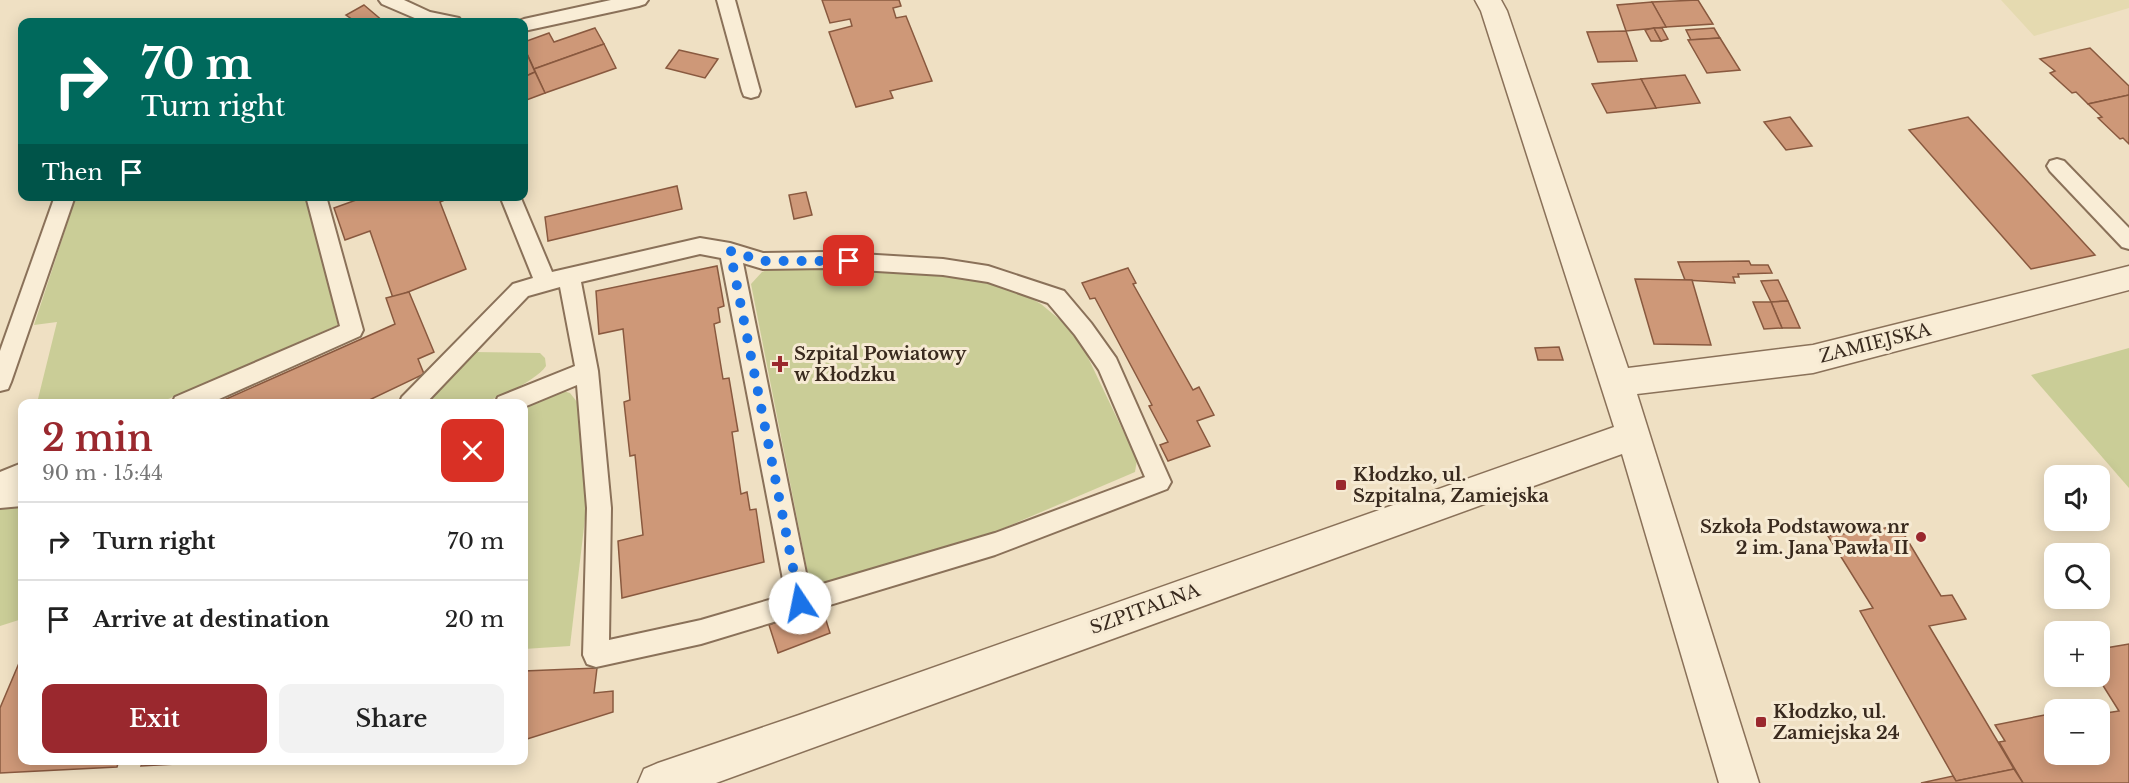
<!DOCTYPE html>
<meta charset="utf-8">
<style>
:root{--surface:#fff;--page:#f2f2f2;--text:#222;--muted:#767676;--line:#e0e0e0;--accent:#9a282e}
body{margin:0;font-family:"Libre Baskerville",serif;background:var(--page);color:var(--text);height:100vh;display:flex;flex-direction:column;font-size:22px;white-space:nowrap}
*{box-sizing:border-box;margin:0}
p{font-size:20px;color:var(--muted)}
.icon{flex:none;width:33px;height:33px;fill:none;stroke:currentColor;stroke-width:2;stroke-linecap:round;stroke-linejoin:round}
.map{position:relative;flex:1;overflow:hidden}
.sheet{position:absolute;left:18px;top:399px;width:510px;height:366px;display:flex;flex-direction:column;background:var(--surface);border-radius:12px;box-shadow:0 3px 15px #0003}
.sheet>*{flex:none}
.hud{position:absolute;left:18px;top:18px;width:510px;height:183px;border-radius:12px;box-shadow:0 3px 15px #0003;background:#00695c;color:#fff;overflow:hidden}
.controls{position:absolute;left:2044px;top:465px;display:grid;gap:12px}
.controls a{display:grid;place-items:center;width:66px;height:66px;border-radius:12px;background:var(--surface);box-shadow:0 3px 15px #0003;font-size:30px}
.pin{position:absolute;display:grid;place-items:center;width:51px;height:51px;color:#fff;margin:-26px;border-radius:12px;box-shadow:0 3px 9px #0006}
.me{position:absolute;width:66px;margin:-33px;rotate:349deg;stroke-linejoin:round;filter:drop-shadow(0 0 4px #0008)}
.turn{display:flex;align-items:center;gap:21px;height:126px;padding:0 24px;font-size:27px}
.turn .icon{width:78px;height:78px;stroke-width:2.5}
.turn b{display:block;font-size:42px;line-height:51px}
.then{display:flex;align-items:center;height:57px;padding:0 24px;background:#0003;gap:12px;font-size:22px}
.round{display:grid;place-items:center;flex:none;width:63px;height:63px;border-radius:12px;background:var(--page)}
.overview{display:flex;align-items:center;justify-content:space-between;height:102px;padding:0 24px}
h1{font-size:36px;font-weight:600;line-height:45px;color:var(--accent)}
.cta{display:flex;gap:12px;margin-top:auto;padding:12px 24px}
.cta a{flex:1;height:69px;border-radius:12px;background:var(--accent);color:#fff;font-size:24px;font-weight:600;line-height:69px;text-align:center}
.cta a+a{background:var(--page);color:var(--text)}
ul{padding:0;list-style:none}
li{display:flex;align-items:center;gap:18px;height:78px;padding:0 24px;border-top:2px solid var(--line)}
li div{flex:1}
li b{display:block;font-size:22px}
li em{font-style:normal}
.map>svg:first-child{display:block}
</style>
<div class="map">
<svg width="2129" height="783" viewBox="0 0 2129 783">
<rect width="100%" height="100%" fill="#efe0c3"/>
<path fill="#e5dab0" d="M 2001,0 L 2129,0 L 2129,8 L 2034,36 Z"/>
<g fill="#cacd97">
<path d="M 305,196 L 338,325 L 159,403 L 37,403 L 57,322 L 34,325 L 76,197 Z"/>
<path d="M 775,267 L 918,274 L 980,281 L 1016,290 L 1041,304 L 1065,324 L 1082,345 L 1137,460 L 1135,472 L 985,536 L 844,581 L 815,583 L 809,579 L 751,284 L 762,272 Z"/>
<path d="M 2129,348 L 2129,488 L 2031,375 Z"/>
<path d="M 473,352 L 540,353 L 545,358 L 546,366 C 537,380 494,402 476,403 C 458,405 438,403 419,404 Z"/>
<path d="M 563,391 L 570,393 L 577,402 L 586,510 L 570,646 L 524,649 L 524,404 Z"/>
<path d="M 6,505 L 22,505 L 22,619 L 0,626 L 0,507 Z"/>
</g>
<g fill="#ce9878" stroke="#89593f" stroke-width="1.5">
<path d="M 822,0 L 899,0 L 901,6 L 893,8 L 896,18 L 906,16 L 932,81 L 890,91 L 893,98 L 856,107 L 829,32 L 852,26 L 850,19 L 830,23 Z"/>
<path d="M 1698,0 L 1713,24 L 1666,27 L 1652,2 Z"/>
<path d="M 1652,2 L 1666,27 L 1626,31 L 1617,5 Z"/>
<path d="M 364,5 L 384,22 L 356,22 L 346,15 Z"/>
<path d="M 595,28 L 604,44 L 534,69 L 524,47 L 524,42 L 549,33 L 554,42 Z"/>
<path d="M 1654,28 L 1661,41 L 1651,41 L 1645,30 Z"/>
<path d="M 1654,28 L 1662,28 L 1668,39 L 1661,41 Z"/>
<path d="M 1714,28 L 1720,38 L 1691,40 L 1686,30 Z"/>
<path d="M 1626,31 L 1637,61 L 1598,62 L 1587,32 Z"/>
<path d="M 1720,38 L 1740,70 L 1707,73 L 1688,40 Z"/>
<path d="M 604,44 L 616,68 L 545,93 L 534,69 Z"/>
<path d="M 2090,48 L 2129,86 L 2129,95 L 2088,104 L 2076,92 L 2072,93 L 2050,73 L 2055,71 L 2040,59 Z"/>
<path d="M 679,50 L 718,59 L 705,78 L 666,68 Z"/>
<path d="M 526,52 L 535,72 L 524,77 L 524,53 Z"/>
<path d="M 535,72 L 545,93 L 524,101 L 524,77 Z"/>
<path d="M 1685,75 L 1700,103 L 1656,108 L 1641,79 Z"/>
<path d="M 1641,79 L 1656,108 L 1607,113 L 1592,84 Z"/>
<path d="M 2129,95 L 2129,144 L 2123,138 L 2120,139 L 2098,118 L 2102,117 L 2088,104 Z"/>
<path d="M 1790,117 L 1812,146 L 1786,150 L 1764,122 Z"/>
<path d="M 1968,117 L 2095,255 L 2031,269 L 1909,130 Z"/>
<path d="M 677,186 L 682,209 L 548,241 L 545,217 Z"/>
<path d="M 806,192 L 812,215 L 794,219 L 789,195 Z"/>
<path d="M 359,196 L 454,196 L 440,202 L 466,269 L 393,298 L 370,231 L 345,240 L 334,208 L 359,199 Z"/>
<path d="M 1749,261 L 1751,265 L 1768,265 L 1772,273 L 1738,274 L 1739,277 L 1733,277 L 1735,283 L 1685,280 L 1678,262 Z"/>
<path d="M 717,266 L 724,306 L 718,308 L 720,322 L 714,324 L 723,379 L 729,378 L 738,431 L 732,432 L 741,494 L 747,492 L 750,510 L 756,509 L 764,562 L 622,598 L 618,541 L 643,535 L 635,455 L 630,456 L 624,402 L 630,400 L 623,329 L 599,334 L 596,291 Z"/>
<path d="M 1128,268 L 1136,283 L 1133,284 L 1193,390 L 1199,387 L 1214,415 L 1197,421 L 1210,446 L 1168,461 L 1160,445 L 1168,442 L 1149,406 L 1152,405 L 1095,298 L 1090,299 L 1082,283 Z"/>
<path d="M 1635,279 L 1692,280 L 1711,345 L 1654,344 Z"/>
<path d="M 1778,280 L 1788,301 L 1771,302 L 1761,281 Z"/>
<path d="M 409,292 L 434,352 L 418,359 L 424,374 L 361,404 L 215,404 L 395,324 L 386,298 Z"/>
<path d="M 1788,301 L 1800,328 L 1782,328 L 1771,302 Z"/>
<path d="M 1753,302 L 1771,302 L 1782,328 L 1764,329 Z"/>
<path d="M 1559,347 L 1563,360 L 1538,360 L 1535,348 Z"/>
<path d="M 1899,526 L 1941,596 L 1952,595 L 1966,619 L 1929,626 L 2014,769 L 1956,781 L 1860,611 L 1873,608 L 1828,536 Z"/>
<path d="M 821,604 L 830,633 L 778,653 L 769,625 Z"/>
<path d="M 2129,644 L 2129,783 L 2023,783 L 1999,742 L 2005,741 L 1995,725 L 2055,713 L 2055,754 L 2100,754 L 2100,714 L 2119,711 L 2097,676 L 2100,676 L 2100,649 Z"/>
<path d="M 22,656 L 22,760 L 119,760 L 117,767 L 0,773 L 0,708 Z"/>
<path d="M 597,668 L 594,693 L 613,691 L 613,712 L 524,740 L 524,671 Z"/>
<path d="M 143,760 L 250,760 L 141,766 Z"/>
<path d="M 2014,769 L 2023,783 L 1921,783 L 1953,776 L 1956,781 Z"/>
</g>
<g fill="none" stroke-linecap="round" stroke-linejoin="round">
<defs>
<g id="service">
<path d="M 379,0 L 404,0 L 430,12 L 459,18 L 462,22 L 424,22 L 382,4 Z"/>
<path d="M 611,0 L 648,0 L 645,4 L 639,6 L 524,31 L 524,22 L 516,22 L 524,19 Z"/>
<path d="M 717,0 L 735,0 L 760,91 L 758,96 L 751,98 L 744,96 L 742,91 Z"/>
<path d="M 2057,159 L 2064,161 L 2129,228 L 2129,249 L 2122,247 L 2050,171 L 2047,166 L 2050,161 Z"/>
<path d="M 55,196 L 75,196 L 11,382 L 8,389 L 0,391 L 0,351 Z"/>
<path d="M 306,196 L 326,196 L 363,330 L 360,336 L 208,404 L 172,404 L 175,397 L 340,326 Z"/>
<path d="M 500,196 L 520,196 L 552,272 L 700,238 L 730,243 L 763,253 L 827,252 L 943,259 L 988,266 L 1064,291 L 1091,323 L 1116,358 L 1171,482 L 1167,489 L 995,555 L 701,644 L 596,667 L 587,664 L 583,655 L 587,508 L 577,385 L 524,407 L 524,404 L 495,404 L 498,397 L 575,366 L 560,287 L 528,296 L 425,404 L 399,404 L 402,397 L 513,284 L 533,278 ZM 700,254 L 721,258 L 786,595 L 701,620 L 609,640 L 611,508 L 598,371 L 581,282 ZM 743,263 L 763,269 L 827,268 L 943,275 L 988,282 L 1048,303 L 1075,335 L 1099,370 L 1145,477 L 995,533 L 809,588 Z"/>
<path d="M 22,463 L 22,484 L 19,486 L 22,486 L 22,506 L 0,508 L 0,472 Z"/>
</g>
<path id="minor" d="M 1475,0 L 1501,0 L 1507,11 L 1628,368 L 1813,345 L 2129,266 L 2129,290 L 1813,373 L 1637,394 L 1759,783 L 1719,783 L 1622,454 L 716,783 L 638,783 L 644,769 L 658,763 L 799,715 L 1614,427 L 1481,11 Z"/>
</defs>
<use href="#service" stroke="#8a7159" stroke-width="4"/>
<use href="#minor" stroke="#8a7159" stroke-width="3"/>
<use href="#service" fill="#f9edd6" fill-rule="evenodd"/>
<use href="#minor" fill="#f9edd6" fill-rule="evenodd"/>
</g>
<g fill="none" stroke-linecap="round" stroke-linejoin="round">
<path stroke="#1a73e8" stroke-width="10" stroke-dasharray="0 18" d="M 800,603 L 730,251 L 763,261 L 849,261"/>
</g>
<g fill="#9a282e" stroke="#f6ead3" stroke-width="2">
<path d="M777 355h6v6h6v6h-6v6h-6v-6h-6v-6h6z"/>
<rect x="1335" y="479" width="12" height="12" rx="3"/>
<circle cx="1921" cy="537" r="6"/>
<rect x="1755" y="716" width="12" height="12" rx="3"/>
</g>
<g text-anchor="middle" stroke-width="6" stroke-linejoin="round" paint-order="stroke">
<g font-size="18" fill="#392a1e" stroke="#f6ead3">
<text transform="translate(1875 343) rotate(-14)" y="6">ZAMIEJSKA</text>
<text transform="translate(1145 609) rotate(-20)" y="6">SZPITALNA</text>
</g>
<g font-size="18" font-weight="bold" fill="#392a1e" stroke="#f6ead3" text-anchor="start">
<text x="794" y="360">Szpital Powiatowy<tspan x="794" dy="21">w Kłodzku</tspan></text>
<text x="1353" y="481">Kłodzko, ul.<tspan x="1353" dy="21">Szpitalna, Zamiejska</tspan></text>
<text x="1909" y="533" text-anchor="end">Szkoła Podstawowa nr<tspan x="1909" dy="21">2 im. Jana Pawła II</tspan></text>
<text x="1773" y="718">Kłodzko, ul.<tspan x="1773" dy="21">Zamiejska 24</tspan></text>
</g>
</g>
</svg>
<div class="controls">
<a><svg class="icon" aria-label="sound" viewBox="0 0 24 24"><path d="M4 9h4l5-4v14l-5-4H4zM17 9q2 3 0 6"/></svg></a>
<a><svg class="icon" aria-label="search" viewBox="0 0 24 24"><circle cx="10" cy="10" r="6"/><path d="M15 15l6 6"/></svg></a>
<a>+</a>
<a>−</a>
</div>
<div class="pin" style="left:849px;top:261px;background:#d93025"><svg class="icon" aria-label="arrive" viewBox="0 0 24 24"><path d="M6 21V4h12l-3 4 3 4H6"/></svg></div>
<svg class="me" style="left:800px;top:603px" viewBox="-20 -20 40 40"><circle r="19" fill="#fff"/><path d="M0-13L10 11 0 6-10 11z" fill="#1a73e8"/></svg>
<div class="hud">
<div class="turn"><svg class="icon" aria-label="right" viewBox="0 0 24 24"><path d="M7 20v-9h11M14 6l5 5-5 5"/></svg><div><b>70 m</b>Turn right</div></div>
<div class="then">Then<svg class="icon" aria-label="arrive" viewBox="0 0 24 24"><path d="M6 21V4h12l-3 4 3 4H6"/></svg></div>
</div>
<section class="sheet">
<div class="overview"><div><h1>2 min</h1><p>90 m · 15:44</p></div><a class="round" style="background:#d93025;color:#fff"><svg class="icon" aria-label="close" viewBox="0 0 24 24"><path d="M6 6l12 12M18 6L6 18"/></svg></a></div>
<ul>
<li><svg class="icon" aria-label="right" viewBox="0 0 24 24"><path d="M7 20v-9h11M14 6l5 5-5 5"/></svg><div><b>Turn right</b></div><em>70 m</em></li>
<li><svg class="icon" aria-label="arrive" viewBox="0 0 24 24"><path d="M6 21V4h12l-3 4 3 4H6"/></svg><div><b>Arrive at destination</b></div><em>20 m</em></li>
</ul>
<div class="cta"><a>Exit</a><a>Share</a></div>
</section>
</div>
